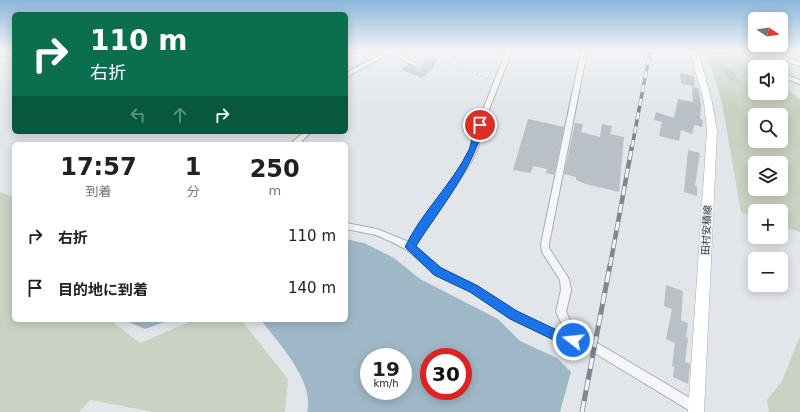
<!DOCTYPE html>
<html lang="ja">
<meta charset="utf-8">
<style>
:root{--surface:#fff;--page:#f2f2f2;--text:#202124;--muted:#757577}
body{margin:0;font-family:"DejaVu Sans","Noto Sans JP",sans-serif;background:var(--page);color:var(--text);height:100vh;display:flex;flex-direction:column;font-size:15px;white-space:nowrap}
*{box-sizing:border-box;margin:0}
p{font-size:13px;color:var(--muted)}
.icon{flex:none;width:22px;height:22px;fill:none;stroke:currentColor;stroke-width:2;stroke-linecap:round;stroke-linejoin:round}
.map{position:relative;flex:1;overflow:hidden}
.details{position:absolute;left:12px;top:142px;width:336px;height:180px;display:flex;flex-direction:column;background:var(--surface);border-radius:6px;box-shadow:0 2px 10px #0003}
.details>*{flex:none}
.guide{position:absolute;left:12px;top:12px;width:336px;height:122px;border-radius:6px;box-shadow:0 2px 10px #0003;background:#0b6e4f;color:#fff;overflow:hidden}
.needle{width:26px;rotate:102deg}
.fabs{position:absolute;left:748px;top:12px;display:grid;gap:8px}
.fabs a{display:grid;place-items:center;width:40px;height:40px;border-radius:6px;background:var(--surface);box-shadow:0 2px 10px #0003;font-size:20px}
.speed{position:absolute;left:360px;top:348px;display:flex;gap:8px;font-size:20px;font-weight:700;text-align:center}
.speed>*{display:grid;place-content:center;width:52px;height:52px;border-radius:50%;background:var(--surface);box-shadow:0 2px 10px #0003;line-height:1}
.speed small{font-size:10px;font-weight:400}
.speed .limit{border:6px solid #d22;background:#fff;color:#111}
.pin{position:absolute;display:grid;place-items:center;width:34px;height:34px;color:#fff;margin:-17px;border:2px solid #fff;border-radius:50%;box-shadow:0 1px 4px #0007}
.me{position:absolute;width:44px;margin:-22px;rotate:286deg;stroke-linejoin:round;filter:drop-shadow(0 0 3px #0008)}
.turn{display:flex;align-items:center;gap:14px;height:84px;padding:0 12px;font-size:18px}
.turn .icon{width:52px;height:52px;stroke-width:2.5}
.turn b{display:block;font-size:28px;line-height:34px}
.lanes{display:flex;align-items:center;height:38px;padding:0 12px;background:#0003;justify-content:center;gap:20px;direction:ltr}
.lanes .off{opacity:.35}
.eta{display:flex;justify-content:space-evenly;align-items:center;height:68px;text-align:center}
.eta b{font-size:24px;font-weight:700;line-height:28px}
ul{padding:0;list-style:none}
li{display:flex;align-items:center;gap:12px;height:52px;padding:0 12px}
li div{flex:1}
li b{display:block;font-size:15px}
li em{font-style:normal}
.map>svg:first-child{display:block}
</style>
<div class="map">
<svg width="800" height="412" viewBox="0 0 800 412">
<rect width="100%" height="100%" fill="#e2e6ea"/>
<g fill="#cad3c3" fill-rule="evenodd">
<path d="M 706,51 L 736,53 L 738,51 L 773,51 L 767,67 L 755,67 L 755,93 L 781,93 L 781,85 L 800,99 L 800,232 L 781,226 L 781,211 L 755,211 L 755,217 L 741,212 L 722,103 ZM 755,115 L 781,115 L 781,141 L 755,141 ZM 755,163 L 781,163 L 781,189 L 755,189 Z"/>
<path d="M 0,192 L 14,197 L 14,320 L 110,320 L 140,343 L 194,320 L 241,320 L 288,379 L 285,412 L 154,412 L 90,400 L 79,412 L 0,412 Z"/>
<path d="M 800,336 L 800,412 L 769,412 L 767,400 L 782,381 Z"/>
</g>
<g fill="#9fb8c8" fill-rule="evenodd">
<path d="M 346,239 L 364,243 L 394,258 L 420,279 L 498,319 L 520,341 L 557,358 L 571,372 L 560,412 L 307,412 C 315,381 278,343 261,320 L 346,320 ZM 369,357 L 403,357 L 403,391 L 369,391 ZM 429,357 L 463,357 L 463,391 L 429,391 Z"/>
<path d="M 124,320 L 170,320 L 145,329 Z"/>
</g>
<g fill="#b9c0c6">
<path d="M 427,57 L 438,59 L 432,69 L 422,78 L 401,70 L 408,64 L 420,69 Z"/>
<path d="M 722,68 L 732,69 L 740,82 L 730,81 Z"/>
<path d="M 680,73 L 694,76 L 695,86 L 681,84 Z"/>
<path d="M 692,86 L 698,88 L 699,90 L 701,106 L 700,119 L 703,120 L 702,127 L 694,125 L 692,134 L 681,130 L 679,141 L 659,136 L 662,122 L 654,120 L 656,112 L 674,118 L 678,99 L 693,102 Z"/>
<path d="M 528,119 L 564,127 L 554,175 L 546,173 L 547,169 L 533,166 L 531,173 L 513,170 Z"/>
<path d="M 575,123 L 583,124 L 581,132 L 600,137 L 602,124 L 612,126 L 610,134 L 624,137 L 619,192 L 586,184 L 576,180 L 576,177 L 564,174 Z"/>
<path d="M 688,150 L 700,153 L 695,186 L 697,186 L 697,196 L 684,192 Z"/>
<path d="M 666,285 L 683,291 L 681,320 L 688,323 L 686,337 L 688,338 L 685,362 L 690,364 L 688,384 L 673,377 L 674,367 L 672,366 L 675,343 L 666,339 L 672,309 L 664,306 Z"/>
</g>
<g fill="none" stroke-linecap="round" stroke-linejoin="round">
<defs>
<g id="street">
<path d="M 0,51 L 14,53 L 14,57 L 0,55 Z"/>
<path d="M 387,51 L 393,51 L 418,64 L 415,66 L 413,65 L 389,54 L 346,77 L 346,73 Z"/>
<path d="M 506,51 L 512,51 L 483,125 L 478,148 L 470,164 L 415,246 L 441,268 L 477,286 L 516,312 L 559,333 L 567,335 L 556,312 L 561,290 L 560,280 L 542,252 L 541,244 L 581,51 L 587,51 L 549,244 L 549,248 L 569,279 L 571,290 L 566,312 L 574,328 L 577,338 L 599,344 L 700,404 L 701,408 L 700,412 L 692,412 L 593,352 L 555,340 L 510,318 L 471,292 L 435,274 L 407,250 L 394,243 L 376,235 L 346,229 L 346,223 L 377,229 L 409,242 L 463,163 L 470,148 L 477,125 Z"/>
<path d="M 776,51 L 782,51 L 780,55 L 800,62 L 800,66 L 779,59 L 775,67 L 769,67 Z"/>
<path d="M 781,73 L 800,80 L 800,84 L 781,77 Z"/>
<path d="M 304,132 L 311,132 L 299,144 L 290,144 Z"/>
</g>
<path id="secondary" d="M 690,51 L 698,51 L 712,102 L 717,131 L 704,412 L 688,412 L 707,131 L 704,102 Z"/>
</defs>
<use href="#street" stroke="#a7aeb4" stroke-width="2"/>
<use href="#secondary" stroke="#a7aeb4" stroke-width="1"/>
<path stroke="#bcc0c5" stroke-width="1" stroke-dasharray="2.5 2.5" stroke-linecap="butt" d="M 443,61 L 490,79"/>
<use href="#street" fill="#f5f6f8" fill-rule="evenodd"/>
<use href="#secondary" fill="#fff" fill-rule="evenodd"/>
<defs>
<path id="rail-far2" d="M 632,147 L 650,51"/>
<path id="rail-far1" d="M 610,266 L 632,146"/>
<path id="rail" d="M 582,412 L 610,265"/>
</defs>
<use href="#rail-far2" stroke="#7c8893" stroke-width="3.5"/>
<use href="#rail-far1" stroke="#7c8893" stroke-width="4.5"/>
<use href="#rail" stroke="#7c8893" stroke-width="5"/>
<use href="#rail-far2" stroke="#f2f5f7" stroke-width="2.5" stroke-dasharray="7" stroke-linecap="butt"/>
<use href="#rail-far1" stroke="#f2f5f7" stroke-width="3" stroke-dasharray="9" stroke-linecap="butt"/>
<use href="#rail" stroke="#f2f5f7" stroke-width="3.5" stroke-dasharray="11" stroke-linecap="butt"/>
</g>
<linearGradient id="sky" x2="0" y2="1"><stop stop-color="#8bb6db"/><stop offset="0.47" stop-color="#f2f4f6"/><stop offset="1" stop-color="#f2f4f6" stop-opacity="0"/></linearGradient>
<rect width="800" height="108" fill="url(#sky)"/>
<path fill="#1a73e8" stroke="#114b97" d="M 480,123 L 484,125 C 472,171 441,207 416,246 L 441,268 L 478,286 L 517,311 L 559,331 L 577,336 L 578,340 L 577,344 L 573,346 L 558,342 L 510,319 L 470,292 L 434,275 L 405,247 C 421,213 452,184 469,150 C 472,143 473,125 480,123 Z"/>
<g text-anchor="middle" stroke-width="3.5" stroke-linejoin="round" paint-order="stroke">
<g font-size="10" fill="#2b3641" stroke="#f2f5f7">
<text transform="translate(706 230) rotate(-87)" y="4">田村安積線</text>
</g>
</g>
</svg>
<div class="fabs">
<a><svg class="needle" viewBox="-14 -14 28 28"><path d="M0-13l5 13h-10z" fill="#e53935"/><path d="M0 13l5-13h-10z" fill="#757577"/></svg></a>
<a><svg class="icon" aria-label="sound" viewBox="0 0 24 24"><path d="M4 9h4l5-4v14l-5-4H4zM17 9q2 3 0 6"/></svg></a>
<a><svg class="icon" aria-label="search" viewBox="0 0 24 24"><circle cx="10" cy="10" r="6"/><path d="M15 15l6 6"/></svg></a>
<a><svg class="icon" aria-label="layers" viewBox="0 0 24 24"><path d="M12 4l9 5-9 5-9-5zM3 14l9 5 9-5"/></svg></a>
<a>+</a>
<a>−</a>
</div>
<div class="speed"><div>19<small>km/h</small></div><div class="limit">30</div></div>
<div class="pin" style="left:480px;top:125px;background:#d93025"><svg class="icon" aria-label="arrive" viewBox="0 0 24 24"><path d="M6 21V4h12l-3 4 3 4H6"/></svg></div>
<svg class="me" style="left:573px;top:340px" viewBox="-20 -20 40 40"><circle r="17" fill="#1a73e8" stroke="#fff" stroke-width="3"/><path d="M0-11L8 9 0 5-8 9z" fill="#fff"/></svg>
<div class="guide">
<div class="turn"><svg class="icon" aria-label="right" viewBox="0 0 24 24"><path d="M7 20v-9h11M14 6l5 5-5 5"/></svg><div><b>110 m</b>右折</div></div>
<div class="lanes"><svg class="icon off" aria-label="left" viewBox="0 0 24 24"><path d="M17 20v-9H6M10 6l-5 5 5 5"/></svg><svg class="icon off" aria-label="ahead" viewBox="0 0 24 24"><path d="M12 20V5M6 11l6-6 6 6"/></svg><svg class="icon" aria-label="right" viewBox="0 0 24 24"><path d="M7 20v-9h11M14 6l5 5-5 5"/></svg></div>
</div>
<section class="details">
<div class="eta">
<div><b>17:57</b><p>到着</p></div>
<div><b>1</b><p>分</p></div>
<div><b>250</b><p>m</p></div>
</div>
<ul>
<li><svg class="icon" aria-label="right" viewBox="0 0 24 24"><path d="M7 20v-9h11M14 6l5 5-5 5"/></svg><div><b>右折</b></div><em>110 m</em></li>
<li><svg class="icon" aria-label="arrive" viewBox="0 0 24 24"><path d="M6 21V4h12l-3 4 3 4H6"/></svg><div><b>目的地に到着</b></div><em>140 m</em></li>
</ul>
</section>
</div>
